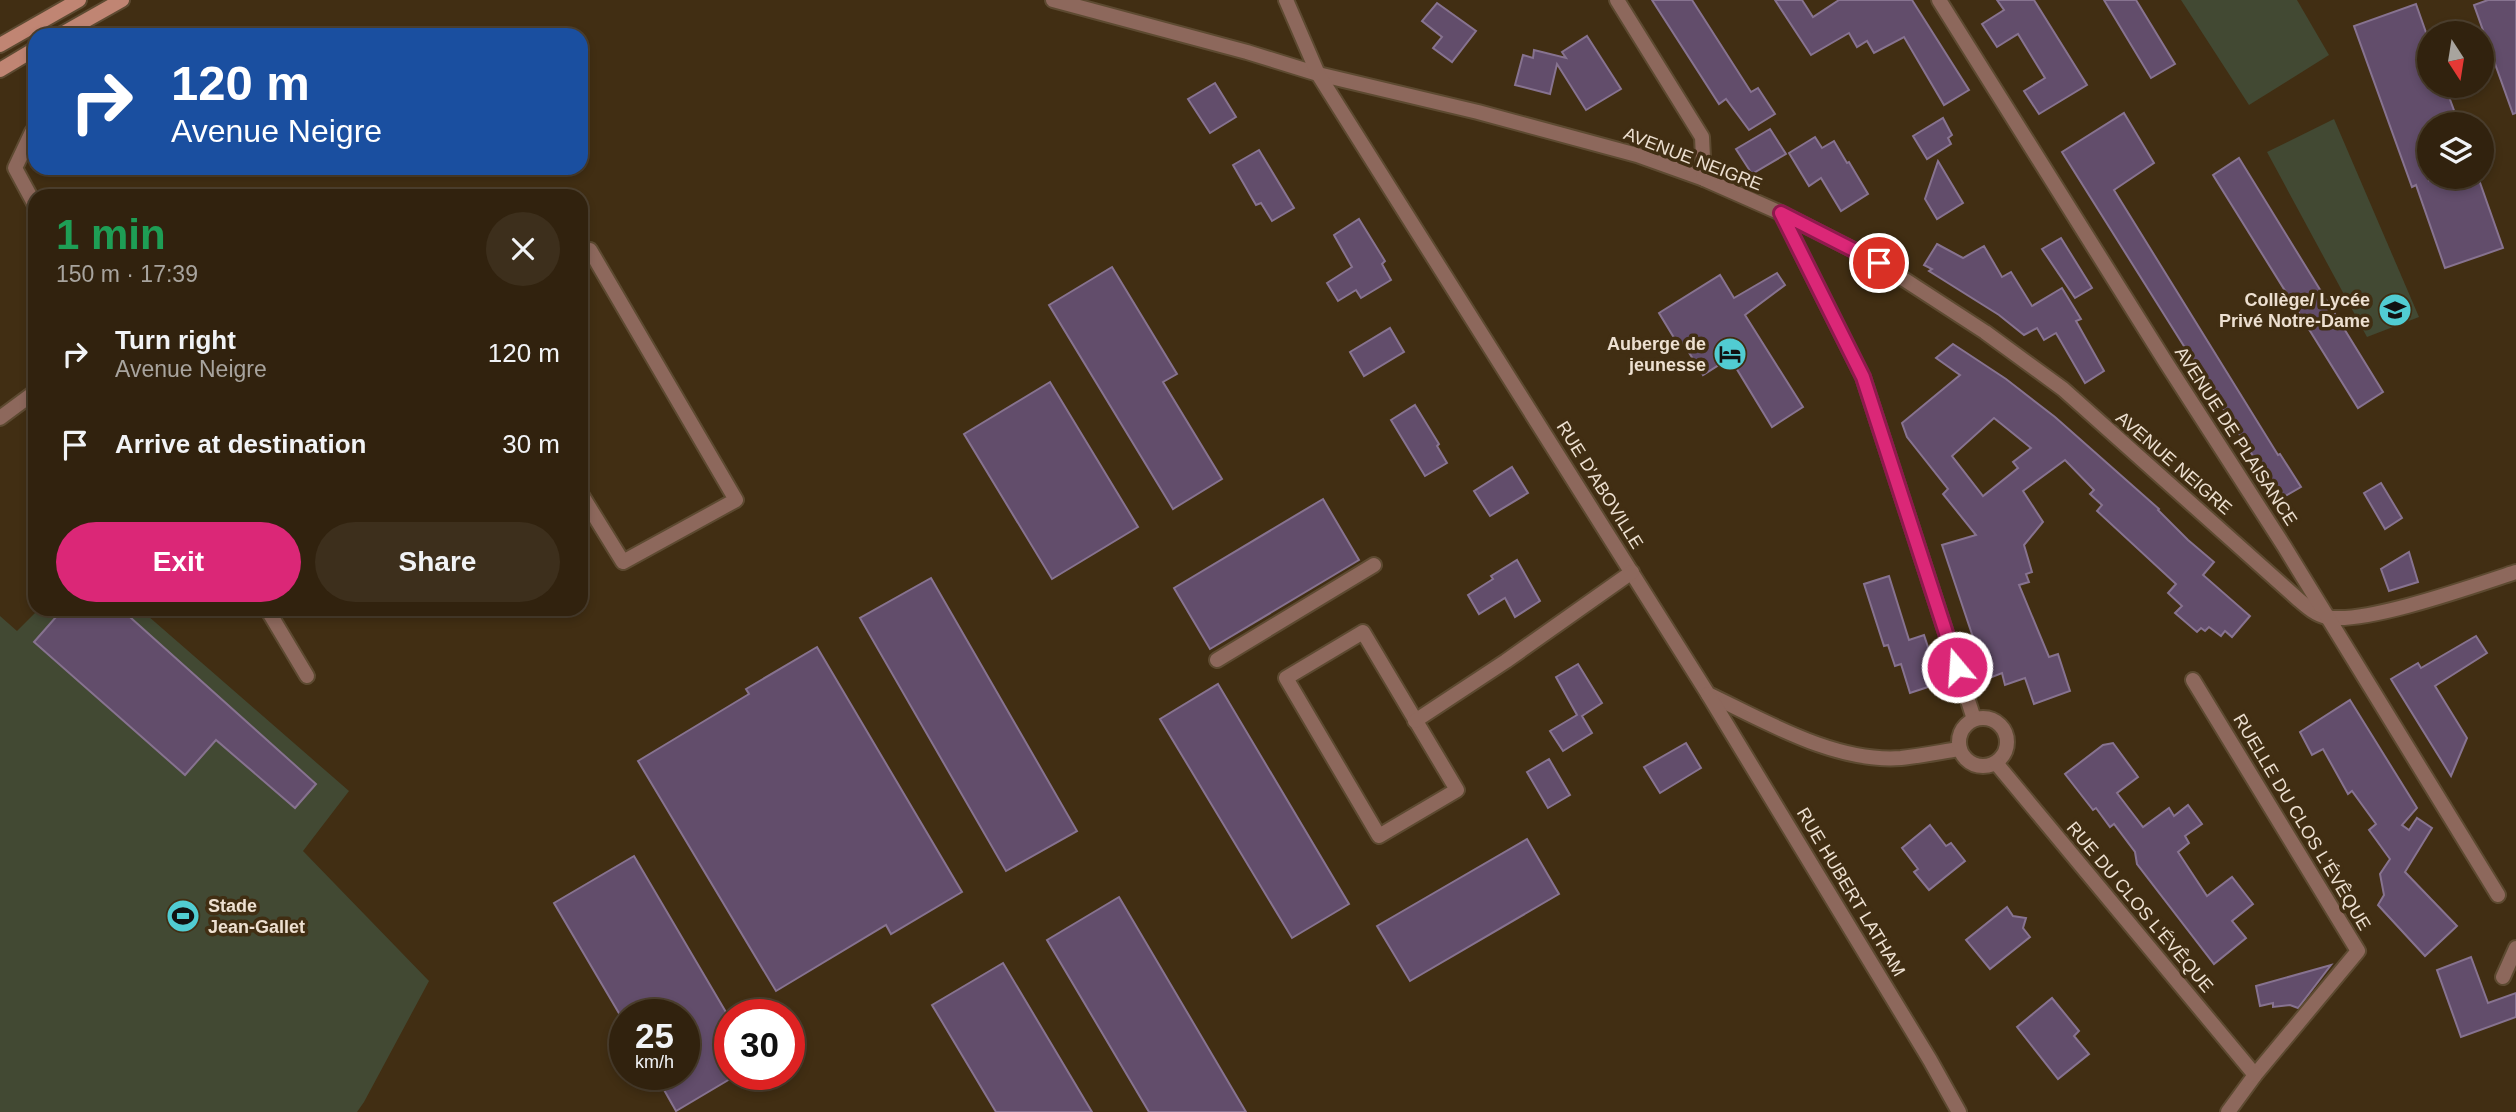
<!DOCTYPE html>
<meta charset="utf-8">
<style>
:root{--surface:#31220e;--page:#3d2f1c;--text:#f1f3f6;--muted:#a8a49e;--line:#4c3f2e;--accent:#db2777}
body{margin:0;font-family:Arial,sans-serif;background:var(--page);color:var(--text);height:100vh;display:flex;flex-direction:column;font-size:26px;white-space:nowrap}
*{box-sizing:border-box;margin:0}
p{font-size:23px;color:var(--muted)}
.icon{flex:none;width:38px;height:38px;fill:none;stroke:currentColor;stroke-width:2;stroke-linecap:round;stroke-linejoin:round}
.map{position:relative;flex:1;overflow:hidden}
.side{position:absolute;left:28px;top:189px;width:560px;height:427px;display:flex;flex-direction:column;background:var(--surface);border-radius:21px;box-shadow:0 4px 10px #0003,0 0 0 2px var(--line)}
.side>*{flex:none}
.guide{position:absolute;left:28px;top:28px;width:560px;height:147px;border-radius:21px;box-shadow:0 4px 10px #0003,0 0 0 2px var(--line);background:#1a4fa0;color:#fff;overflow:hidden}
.needle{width:46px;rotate:168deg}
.buttons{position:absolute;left:2417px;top:21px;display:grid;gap:14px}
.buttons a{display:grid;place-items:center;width:77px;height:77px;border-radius:50%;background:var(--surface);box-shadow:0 4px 10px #0003,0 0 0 2px var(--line);font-size:35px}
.speed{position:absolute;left:609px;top:999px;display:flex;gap:14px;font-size:35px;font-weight:700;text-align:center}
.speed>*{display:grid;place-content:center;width:91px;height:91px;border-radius:50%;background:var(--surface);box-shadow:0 4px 10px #0003,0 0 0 2px var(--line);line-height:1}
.speed small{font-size:18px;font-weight:400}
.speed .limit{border:10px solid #d22;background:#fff;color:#111}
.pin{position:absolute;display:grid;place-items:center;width:60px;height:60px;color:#fff;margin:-30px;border:4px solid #fff;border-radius:50%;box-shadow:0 2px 7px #0007}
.me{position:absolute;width:77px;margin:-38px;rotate:342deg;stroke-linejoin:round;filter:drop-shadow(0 0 5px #0008)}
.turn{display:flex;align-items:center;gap:24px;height:147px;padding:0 28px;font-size:32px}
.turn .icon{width:91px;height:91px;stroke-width:2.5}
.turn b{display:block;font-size:49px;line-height:60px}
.round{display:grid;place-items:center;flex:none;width:74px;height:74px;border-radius:37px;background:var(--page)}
.summary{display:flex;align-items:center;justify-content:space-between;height:119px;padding:0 28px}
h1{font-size:42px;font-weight:600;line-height:52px;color:#1e9e55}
.button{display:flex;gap:14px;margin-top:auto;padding:14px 28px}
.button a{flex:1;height:80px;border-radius:42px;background:var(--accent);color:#fff;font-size:28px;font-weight:600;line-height:80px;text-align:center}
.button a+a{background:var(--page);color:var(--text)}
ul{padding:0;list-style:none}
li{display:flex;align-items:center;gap:21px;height:91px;padding:0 28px}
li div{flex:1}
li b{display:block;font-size:26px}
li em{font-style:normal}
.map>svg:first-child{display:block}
</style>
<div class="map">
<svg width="2516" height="1112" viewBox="0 0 2516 1112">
<rect width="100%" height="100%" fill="#412e13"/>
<g fill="#424933">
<path d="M 2181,0 L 2297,0 L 2329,55 L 2249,105 Z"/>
<path d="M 2334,119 L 2419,317 L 2367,337 L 2267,152 Z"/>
<path d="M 39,609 L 140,609 L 349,791 L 303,851 L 429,981 L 364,1102 L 357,1112 L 0,1112 L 0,616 L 17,631 Z"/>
</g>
<g fill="#624d6b" stroke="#877390" stroke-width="2" fill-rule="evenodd">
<path d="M 1652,0 L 1692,0 L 1751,92 L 1758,88 L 1775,114 L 1749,130 L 1726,99 L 1719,104 Z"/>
<path d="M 1775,0 L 1802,0 L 1813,17 L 1839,0 L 1912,0 L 1969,90 L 1944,105 L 1904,37 L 1874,53 L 1867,41 L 1857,47 L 1849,33 L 1811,55 Z"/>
<path d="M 1997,0 L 2034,0 L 2087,85 L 2039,114 L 2024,91 L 2045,78 L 2018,34 L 1997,47 L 1982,24 L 2004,10 Z"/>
<path d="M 2104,0 L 2136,0 L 2175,64 L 2151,78 Z"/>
<path d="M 2488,0 L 2516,0 L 2516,113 L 2513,114 L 2474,5 Z"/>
<path d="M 1437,3 L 1476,31 L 1452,62 L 1433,48 L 1442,37 L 1422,21 Z"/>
<path d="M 2416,4 L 2429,41 L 2429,86 L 2445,86 L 2459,124 L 2429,124 L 2429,180 L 2438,177 L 2478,177 L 2503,248 L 2445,268 L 2416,185 L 2412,187 L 2354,26 Z"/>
<path d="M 1587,36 L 1621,89 L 1586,110 L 1557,64 L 1550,94 L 1515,85 L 1523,55 L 1533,58 L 1534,50 L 1566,58 L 1562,52 Z"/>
<path d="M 1215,83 L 1236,117 L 1210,133 L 1188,99 Z"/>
<path d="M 2124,113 L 2154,163 L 2114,190 L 2278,455 L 2280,454 L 2301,487 L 2280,499 L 2062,152 Z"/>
<path d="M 1943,118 L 1952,135 L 1948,138 L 1951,144 L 1927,159 L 1913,136 Z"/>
<path d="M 1770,129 L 1786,154 L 1752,174 L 1736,149 Z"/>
<path d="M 1815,137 L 1822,148 L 1834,141 L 1847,163 L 1849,162 L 1868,194 L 1841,211 L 1821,178 L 1809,186 L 1789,153 Z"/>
<path d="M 1259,150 L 1294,208 L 1272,221 L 1261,203 L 1256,205 L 1233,165 Z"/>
<path d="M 2239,158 L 2383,392 L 2358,408 L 2213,175 Z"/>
<path d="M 1938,161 L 1963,203 L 1937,219 L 1925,199 Z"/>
<path d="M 1359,219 L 1385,261 L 1382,264 L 1391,280 L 1361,298 L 1356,290 L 1338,301 L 1327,283 L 1352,267 L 1334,235 Z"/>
<path d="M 2061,238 L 2092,288 L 2075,298 L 2042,249 Z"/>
<path d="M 1937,244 L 1963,258 L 1984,246 L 2002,277 L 2011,272 L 2032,306 L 2062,288 L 2081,319 L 2076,321 L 2104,371 L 2085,383 L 2056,333 L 2044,340 L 2037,328 L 2024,335 L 1999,315 L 1929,271 L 1932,269 L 1924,265 Z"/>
<path d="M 1112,267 L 1177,374 L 1163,382 L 1222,479 L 1173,509 L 1049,305 Z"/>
<path d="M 1777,273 L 1785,285 L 1745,315 L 1803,407 L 1772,427 L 1730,358 L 1703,375 L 1683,343 L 1679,346 L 1659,313 L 1720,275 L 1734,298 Z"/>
<path d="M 1390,328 L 1404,352 L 1364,376 L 1350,352 Z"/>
<path d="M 1953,344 L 2006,379 L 2055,417 L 2159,509 L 2158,510 L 2188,540 L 2214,562 L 2203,575 L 2250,616 L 2232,637 L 2225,631 L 2221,636 L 2209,627 L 2205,631 L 2201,628 L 2197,632 L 2175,613 L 2182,606 L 2168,593 L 2176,584 L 2097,511 L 2102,505 L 2090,494 L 2094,490 L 2065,460 L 2023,491 L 2043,522 L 2024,545 L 2032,572 L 2026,574 L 2029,582 L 2019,585 L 2049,657 L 2058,654 L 2070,691 L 2034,704 L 2025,678 L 2005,685 L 2002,673 L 1987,679 L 1942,545 L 1976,535 L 1943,494 L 1948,489 L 1907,437 L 1902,423 L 1960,375 L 1936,358 ZM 1994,418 L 2031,448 L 2013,462 L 2018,468 L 1983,496 L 1952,456 Z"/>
<path d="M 1050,382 L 1138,527 L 1052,579 L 964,434 Z"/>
<path d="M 1415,405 L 1439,444 L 1437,446 L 1447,463 L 1425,476 L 1391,420 Z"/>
<path d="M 1512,467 L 1528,493 L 1490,516 L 1474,491 Z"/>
<path d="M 2381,483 L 2402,518 L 2385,529 L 2364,493 Z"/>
<path d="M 1323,499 L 1359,560 L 1210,649 L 1174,588 Z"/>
<path d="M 2409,552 L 2418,582 L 2389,591 L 2381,569 Z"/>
<path d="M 1517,560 L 1540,601 L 1515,617 L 1505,598 L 1479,614 L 1468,595 L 1493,579 L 1491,576 Z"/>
<path d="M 1889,576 L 1909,640 L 1924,635 L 1940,683 L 1910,693 L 1901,664 L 1895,666 L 1888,645 L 1884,646 L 1864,584 Z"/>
<path d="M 931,578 L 1077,831 L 1006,871 L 860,618 Z"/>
<path d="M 63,609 L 121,609 L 316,784 L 295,808 L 216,740 L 185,775 L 34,642 Z"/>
<path d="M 2476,636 L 2487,653 L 2435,686 L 2467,738 L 2451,776 L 2391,679 L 2418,663 L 2421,668 Z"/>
<path d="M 817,647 L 962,892 L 891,934 L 886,925 L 776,991 L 638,761 L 749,694 L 746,689 Z"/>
<path d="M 1578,664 L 1602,703 L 1582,716 L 1592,733 L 1563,751 L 1550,731 L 1577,715 L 1556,677 Z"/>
<path d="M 1218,684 L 1349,904 L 1292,938 L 1160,719 Z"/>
<path d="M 2350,700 L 2417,808 L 2402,825 L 2409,830 L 2417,818 L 2432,828 L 2405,872 L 2457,926 L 2425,956 L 2378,905 L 2384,895 L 2380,874 L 2390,859 L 2369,830 L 2376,824 L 2352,791 L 2348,794 L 2323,749 L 2312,755 L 2300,732 Z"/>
<path d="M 1686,743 L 1701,768 L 1660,793 L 1644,767 Z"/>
<path d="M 2113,743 L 2138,777 L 2117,793 L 2143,827 L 2169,808 L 2174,816 L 2188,805 L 2202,824 L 2185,836 L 2189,843 L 2178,852 L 2207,896 L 2232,877 L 2253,904 L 2232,921 L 2246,938 L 2214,964 L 2137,864 L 2135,852 L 2114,824 L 2110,827 L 2096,808 L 2093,810 L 2065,774 L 2103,745 Z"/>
<path d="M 1549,759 L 1570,795 L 1548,808 L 1527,772 Z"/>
<path d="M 1930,825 L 1946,846 L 1951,843 L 1965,861 L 1929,890 L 1914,872 L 1918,869 L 1902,848 Z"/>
<path d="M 1527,839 L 1559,894 L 1410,981 L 1377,926 Z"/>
<path d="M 634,856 L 730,1019 L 730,1079 L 676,1111 L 655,1074 L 684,1074 L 684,1015 L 620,1015 L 554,903 Z"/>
<path d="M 1119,897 L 1246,1112 L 1149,1112 L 1047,940 Z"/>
<path d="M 2007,907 L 2013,916 L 2026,918 L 2023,928 L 2030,937 L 1990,969 L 1966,940 Z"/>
<path d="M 2471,957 L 2488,1003 L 2516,993 L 2516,1017 L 2461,1037 L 2437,970 Z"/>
<path d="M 1003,963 L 1092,1112 L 996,1112 L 932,1005 Z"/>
<path d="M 2331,965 L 2298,1008 L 2290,1005 L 2273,1007 L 2273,1003 L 2260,1006 L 2256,986 Z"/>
<path d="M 2052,998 L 2079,1031 L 2074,1036 L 2089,1054 L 2058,1079 L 2017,1027 Z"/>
</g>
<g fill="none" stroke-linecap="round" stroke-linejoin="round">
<defs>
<g id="street">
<path d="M 1053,0 L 1247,52 L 1318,74 L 1478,112 L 1637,155 L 1704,179 L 1781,213 L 1879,263 L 1985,332 L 2063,389 L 2299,600 C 2307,607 2316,615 2327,617 C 2364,625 2476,585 2516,572"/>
<path d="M 1286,0 L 1318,74 L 1708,694 C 1765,721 1835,763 1901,758 C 1920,756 1940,752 1959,749"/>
<path d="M 1617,0 L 1702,137 L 1704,179"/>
<path d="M 1939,0 L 2165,361 L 2284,546 L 2498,895"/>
<path d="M 32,132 L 15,168 L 35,205"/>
<path d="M 1781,213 L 1863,377 L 1974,719"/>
<path d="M 581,255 L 590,250 L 736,500 L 623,562 L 581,494"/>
<path d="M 0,418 L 35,392"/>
<path d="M 267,609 L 307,676"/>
<path d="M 1363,632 L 1457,790 L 1379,836 L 1286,678 Z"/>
<path d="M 1217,660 L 1374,565"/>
<path d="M 2193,680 L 2358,951 L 2255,1075 L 2228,1112"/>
<path d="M 1708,694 L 1930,1060 L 1959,1112"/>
<circle cx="1983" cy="742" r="24"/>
<path d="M 1415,721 L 1506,661 L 1632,572"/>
<path d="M 1996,763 L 2255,1075"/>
<path d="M 2503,977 L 2516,948"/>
</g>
<g id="secondary">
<path d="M 60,35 L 122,0"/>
<path d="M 0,45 L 79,0"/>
<path d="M 0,70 L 35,49"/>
</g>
</defs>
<use href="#street" stroke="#5d4a31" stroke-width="18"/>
<use href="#secondary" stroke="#5d4a31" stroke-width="18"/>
<use href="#street" stroke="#8d685c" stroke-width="14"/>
<use href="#secondary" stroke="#c08573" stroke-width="14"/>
</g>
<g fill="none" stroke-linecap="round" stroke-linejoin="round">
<defs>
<path id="route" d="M 1879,263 L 1781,213 L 1863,377 L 1957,667"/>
</defs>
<use href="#route" stroke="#8e194d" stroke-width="18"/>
<use href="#route" stroke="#db2777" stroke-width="12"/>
</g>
<defs>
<symbol id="school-disc" viewBox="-11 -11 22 22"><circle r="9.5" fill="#51ccd2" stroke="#412e13"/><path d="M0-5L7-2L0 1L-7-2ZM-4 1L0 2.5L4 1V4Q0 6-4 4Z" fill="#111"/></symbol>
<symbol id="hotel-disc" viewBox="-11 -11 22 22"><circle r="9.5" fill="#51ccd2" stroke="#412e13"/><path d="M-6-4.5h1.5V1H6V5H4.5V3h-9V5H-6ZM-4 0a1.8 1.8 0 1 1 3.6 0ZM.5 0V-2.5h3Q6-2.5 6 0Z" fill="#111"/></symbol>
<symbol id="stadium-disc" viewBox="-11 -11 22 22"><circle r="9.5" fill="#51ccd2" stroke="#412e13"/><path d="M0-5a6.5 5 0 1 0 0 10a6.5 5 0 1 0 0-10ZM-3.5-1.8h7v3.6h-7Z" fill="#111"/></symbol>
</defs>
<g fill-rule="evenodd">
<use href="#school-disc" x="2376" y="291" width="38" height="38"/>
<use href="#hotel-disc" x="1711" y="335" width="38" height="38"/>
<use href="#stadium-disc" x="164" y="897" width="38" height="38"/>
</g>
<g text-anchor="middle" stroke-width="7" stroke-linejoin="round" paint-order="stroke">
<g font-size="18" fill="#ede0d1" stroke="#412e13">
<text transform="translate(1693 159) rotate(21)" y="6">AVENUE NEIGRE</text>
<text transform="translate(2236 436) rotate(57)" y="6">AVENUE DE PLAISANCE</text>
<text transform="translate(2174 463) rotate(41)" y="6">AVENUE NEIGRE</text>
<text transform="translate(1600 485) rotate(58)" y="6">RUE D'ABOVILLE</text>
<text transform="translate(2302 822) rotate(59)" y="6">RUELLE DU CLOS L'ÉVÊQUE</text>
<text transform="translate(1851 892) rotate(59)" y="6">RUE HUBERT LATHAM</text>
<text transform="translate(2140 907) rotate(50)" y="6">RUE DU CLOS L'ÉVÊQUE</text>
</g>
<g font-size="18" font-weight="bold" fill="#ede0d1" stroke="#412e13" text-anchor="end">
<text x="2370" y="306">Collège/ Lycée<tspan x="2370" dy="21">Privé Notre-Dame</tspan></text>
<text x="1706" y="350">Auberge de<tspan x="1706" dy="21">jeunesse</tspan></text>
<text x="208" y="912" text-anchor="start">Stade<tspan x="208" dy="21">Jean-Gallet</tspan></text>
</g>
</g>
</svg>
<div class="buttons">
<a><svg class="needle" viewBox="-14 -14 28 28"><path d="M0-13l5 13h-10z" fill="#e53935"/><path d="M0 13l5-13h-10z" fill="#a8a49e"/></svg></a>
<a><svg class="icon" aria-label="layers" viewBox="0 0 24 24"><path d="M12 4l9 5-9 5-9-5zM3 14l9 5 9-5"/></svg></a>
</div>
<div class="speed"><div>25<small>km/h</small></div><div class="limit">30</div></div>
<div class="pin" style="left:1879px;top:263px;background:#d93025"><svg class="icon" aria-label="arrive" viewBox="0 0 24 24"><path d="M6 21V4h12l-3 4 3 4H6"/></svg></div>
<svg class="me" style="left:1957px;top:667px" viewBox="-20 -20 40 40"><circle r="17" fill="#db2777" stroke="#fff" stroke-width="3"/><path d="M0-11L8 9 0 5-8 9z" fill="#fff"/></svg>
<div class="guide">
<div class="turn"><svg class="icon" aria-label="right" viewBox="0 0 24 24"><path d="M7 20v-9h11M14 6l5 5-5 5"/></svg><div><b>120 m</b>Avenue Neigre</div></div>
</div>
<section class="side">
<div class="summary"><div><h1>1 min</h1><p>150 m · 17:39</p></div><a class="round"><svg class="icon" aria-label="close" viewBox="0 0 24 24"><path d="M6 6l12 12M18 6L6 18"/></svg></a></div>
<ul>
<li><svg class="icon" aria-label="right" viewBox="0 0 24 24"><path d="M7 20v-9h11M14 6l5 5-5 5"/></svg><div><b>Turn right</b><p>Avenue Neigre</p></div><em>120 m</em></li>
<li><svg class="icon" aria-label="arrive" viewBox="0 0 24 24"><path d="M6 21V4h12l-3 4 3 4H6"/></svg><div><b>Arrive at destination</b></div><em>30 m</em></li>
</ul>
<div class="button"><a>Exit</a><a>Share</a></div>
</section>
</div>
